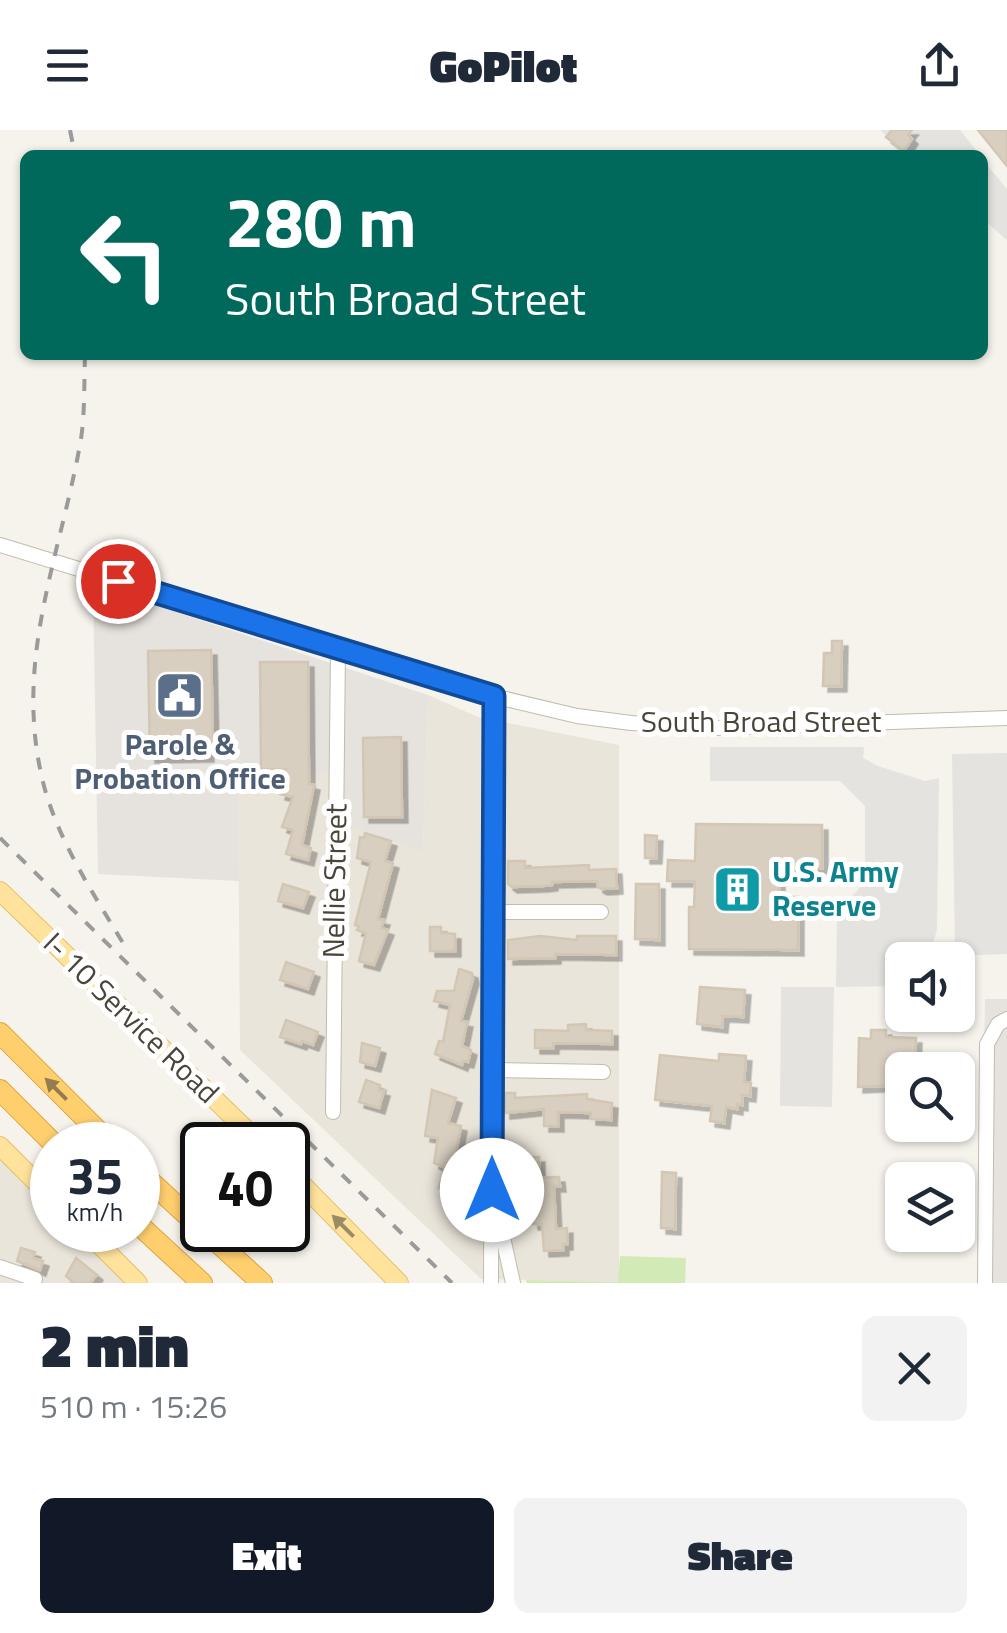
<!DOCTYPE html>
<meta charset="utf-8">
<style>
:root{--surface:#fff;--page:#f2f2f3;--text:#1f2937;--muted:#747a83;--accent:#111827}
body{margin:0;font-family:"Titillium Web",sans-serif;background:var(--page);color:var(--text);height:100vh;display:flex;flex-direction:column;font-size:38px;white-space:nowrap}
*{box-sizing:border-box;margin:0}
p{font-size:32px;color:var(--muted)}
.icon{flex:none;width:55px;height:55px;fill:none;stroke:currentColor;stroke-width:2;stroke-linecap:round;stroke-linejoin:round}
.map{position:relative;height:1153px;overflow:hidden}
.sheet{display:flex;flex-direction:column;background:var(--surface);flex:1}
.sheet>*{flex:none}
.guide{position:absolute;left:20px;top:20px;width:968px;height:210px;border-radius:15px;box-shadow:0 2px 8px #0004;background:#00695c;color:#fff;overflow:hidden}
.controls{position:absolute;left:885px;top:812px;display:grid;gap:20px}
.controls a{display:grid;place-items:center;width:90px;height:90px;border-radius:15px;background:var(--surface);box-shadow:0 2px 8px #0004;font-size:50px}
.speed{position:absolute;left:30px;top:992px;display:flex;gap:20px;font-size:50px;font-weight:700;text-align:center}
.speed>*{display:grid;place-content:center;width:130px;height:130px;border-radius:50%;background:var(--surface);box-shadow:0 2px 8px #0004;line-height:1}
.speed small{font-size:25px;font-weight:400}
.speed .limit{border:5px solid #111;border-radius:15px;background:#fff;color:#111}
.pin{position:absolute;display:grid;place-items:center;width:85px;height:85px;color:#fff;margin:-42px;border:5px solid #fff;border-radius:50%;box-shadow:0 2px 10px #0007}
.me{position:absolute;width:110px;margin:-55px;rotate:0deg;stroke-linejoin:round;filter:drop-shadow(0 0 8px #0008)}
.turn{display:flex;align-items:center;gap:35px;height:210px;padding:0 40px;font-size:45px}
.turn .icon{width:130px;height:130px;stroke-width:2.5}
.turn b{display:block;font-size:70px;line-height:85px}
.round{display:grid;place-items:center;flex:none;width:105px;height:105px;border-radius:15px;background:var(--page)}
.summary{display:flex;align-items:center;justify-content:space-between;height:170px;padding:0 40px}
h1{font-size:60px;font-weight:800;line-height:75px}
.cta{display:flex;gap:20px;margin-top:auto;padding:20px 40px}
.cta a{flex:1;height:115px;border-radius:15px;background:var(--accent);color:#fff;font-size:40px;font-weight:800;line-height:115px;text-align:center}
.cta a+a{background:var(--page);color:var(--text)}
header{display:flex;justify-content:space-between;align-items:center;height:130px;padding:0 40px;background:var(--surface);font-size:45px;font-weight:800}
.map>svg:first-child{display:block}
</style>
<header><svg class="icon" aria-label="menu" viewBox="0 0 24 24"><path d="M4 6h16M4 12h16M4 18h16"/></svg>GoPilot<svg class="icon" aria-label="share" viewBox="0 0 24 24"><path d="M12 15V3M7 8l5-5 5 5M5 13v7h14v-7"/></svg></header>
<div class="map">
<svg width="1007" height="1153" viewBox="0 0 1007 1153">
<defs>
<filter id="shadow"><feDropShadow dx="5.5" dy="5.5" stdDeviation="0" flood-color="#0004"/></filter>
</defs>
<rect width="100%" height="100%" fill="#f6f3ec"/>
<g fill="#eae5da">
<path d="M 428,565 L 478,587 L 619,615 L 619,1152 L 481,1149 L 240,920 L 238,642 L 330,643 L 423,720 Z"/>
<path d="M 0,1015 L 52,1067 L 52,1100 L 85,1100 L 139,1153 L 0,1153 Z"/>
</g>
<g fill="#e6e2dd">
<path d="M 93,455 L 428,565 L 423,721 L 330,688 L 330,643 L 238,642 L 239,751 L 98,744 Z"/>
<path d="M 985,869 L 1007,869 L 1007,1153 L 980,1153 Z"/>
</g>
<path fill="#d2eab5" d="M 620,1126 L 686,1128 L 685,1153 L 527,1153 L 526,1150 L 618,1152 Z"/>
<g fill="#e5e3e0">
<path d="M 880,0 L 960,0 L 980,25 L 906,25 Z"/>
<path d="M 982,29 L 1007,59 L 1007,110 L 983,89 Z"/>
<path d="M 710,617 L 864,617 L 863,628 L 878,636 L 925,651 L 939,648 L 937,799 L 929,830 L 902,830 L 902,856 L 836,857 L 837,785 L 865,751 L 865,676 L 840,651 L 710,651 Z"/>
<path d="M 1007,623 L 1007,824 L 955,826 L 952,624 Z"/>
<path d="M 781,857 L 834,857 L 832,977 L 780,976 Z"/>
</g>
<g fill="#d8cfc1" stroke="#d3c7b4" stroke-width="2.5" filter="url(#shadow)">
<path d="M 892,0 L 912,0 L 908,5 L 912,9 L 904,21 L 886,7 Z"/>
<path d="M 978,0 L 1007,0 L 1007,36 Z"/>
<path d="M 832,511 L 842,511 L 841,556 L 823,556 L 824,523 L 832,523 Z"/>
<path d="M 211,520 L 213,612 L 207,612 L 208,626 L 150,627 L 148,521 Z"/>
<path d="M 260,532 L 308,532 L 309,654 L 314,655 L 302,715 L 311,718 L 308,730 L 286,724 L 293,700 L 282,697 L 293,667 L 280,664 L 286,639 L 261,639 Z"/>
<path d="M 401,607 L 402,687 L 364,687 L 363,608 Z"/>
<path d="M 696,694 L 822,695 L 822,738 L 779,738 L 779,767 L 798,767 L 798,820 L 689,819 L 689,777 L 694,777 L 695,751 L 667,751 L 668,730 L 695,731 Z"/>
<path d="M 365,703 L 391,711 L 385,731 L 393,733 L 378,789 L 384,790 L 381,798 L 388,800 L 374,835 L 359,831 L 366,803 L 357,800 L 359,796 L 355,795 L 371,732 L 357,728 L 360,707 L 364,708 Z"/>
<path d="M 645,705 L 657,706 L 656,728 L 645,728 Z"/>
<path d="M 508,731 L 525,731 L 525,738 L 589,735 L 589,740 L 616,739 L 617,758 L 602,759 L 598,757 L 597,751 L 552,752 L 552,755 L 543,756 L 512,757 L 508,754 Z"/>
<path d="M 283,754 L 309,762 L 303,778 L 278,771 Z"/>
<path d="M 636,754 L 659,754 L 659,810 L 635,809 Z"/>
<path d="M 430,797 L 441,797 L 441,803 L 455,804 L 455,821 L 430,821 Z"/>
<path d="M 540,806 L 577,810 L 577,806 L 616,806 L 616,825 L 555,824 L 555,828 L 508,829 L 508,810 Z"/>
<path d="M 286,832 L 314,842 L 308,859 L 280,850 Z"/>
<path d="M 459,839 L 472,843 L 473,849 L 461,891 L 467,892 L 462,916 L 471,920 L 468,932 L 463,931 L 462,935 L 435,924 L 439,911 L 443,912 L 450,875 L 434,871 L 437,861 L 454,861 Z"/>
<path d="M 700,857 L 745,860 L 743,887 L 723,886 L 722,897 L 697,894 Z"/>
<path d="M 286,890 L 318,902 L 313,915 L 302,911 L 301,914 L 280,907 Z"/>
<path d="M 586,894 L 586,900 L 612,901 L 612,914 L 553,913 L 553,918 L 535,918 L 535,900 L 568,901 L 568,895 Z"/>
<path d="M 871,900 L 886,900 L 886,907 L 916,908 L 915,940 L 902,940 L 902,955 L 858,957 L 859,908 L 871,909 Z"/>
<path d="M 362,913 L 380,918 L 375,936 L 360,932 Z"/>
<path d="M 719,924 L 746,926 L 744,952 L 751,953 L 750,966 L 742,965 L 742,975 L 737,974 L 737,979 L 726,977 L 724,993 L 710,991 L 712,976 L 655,970 L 660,925 L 719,931 Z"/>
<path d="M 366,950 L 380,955 L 379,960 L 384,961 L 379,978 L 359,972 Z"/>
<path d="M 432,960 L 456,968 L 448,993 L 461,996 L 456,1023 L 469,1026 L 458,1066 L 439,1058 L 445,1038 L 434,1033 L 438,1008 L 425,1006 Z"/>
<path d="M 505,963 L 515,963 L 515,968 L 587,964 L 587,969 L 612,973 L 611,990 L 591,989 L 591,983 L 558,982 L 558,996 L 544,996 L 544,979 L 505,983 Z"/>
<path d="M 539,1027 L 539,1042 L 512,1043 L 512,1028 Z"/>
<path d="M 662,1042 L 676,1043 L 675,1099 L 661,1098 Z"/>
<path d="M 559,1047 L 560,1056 L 554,1056 L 556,1099 L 567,1098 L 567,1114 L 563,1114 L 563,1120 L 544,1121 L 542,1094 L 533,1094 L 532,1082 L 530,1083 L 529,1073 L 535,1073 L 534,1048 Z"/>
<path d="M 21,1118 L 35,1122 L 33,1128 L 43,1131 L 40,1140 L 17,1131 Z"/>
<path d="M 76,1128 L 97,1145 L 90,1153 L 74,1153 L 66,1146 Z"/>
</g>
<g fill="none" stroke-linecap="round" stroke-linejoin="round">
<defs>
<g id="minor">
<path d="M 0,415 L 493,566 L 577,586 L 631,593 L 717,598 L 1007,588"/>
<path d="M 493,782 L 601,782"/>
<path d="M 492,940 L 603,942"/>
<path d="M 333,982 L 338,520"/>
<path d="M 497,1080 L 513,1153"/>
<path d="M 0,1137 L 35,1149"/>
<path d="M 491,1153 L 493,566"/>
<path d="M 985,1153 L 987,914 L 998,894 L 1007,889"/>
</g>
<g id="major">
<path d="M 0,761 L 262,1015"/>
<path d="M 0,1016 L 52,1068"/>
<path d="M 288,1040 L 399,1153"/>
<path d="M 85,1100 L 138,1153"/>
</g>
<g id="highway">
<path d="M 0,903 L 112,1015"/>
<path d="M 0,960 L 55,1015"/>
<path d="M 138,1040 L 202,1099"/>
<path d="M 138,1094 L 202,1153"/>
<path d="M 204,1100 L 262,1153"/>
</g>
</defs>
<use href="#minor" stroke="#c2bbae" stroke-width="16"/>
<use href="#major" stroke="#e6c16a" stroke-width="20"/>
<use href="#highway" stroke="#e0a43c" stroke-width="22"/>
<use href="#minor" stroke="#fff" stroke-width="14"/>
<use href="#major" stroke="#ffe39c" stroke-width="18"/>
<use href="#highway" stroke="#ffcf6e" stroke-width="20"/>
<g stroke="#9a9a9a" stroke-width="4" stroke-dasharray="12 12" stroke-linecap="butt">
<path d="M 70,0 L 75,25"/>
<path d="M 85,225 C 84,253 85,282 81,309 C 60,429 12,532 44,656 C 59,712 93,763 123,813"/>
<path d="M 0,708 L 452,1153"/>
</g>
</g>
<defs><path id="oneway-solid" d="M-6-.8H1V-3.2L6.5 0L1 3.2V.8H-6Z" transform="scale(2.5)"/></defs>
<use fill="#937c4e" href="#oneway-solid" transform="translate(56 959) rotate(-135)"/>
<use fill="#9c8c66" href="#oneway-solid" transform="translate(343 1096) rotate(-135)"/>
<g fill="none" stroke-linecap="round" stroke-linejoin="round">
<defs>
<path id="route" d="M 118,451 L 494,566 L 492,1060"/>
</defs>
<use href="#route" stroke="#114b97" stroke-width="25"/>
<use href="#route" stroke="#1a73e8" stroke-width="18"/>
</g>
<defs>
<symbol id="civic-square" viewBox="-11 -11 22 22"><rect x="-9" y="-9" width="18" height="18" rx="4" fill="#5c6f8a" stroke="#fff"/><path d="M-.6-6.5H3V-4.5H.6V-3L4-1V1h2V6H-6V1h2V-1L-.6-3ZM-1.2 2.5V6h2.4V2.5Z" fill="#fff"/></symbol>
<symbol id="building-square" viewBox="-11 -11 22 22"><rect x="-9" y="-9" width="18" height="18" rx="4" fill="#0f9aa8" stroke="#fff"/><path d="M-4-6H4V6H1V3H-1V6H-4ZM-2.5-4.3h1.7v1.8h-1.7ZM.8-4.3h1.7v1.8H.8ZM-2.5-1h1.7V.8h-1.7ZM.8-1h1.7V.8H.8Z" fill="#fff"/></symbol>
</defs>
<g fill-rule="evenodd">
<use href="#civic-square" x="152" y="538" width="55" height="55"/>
<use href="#building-square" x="710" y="732" width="55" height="55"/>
</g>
<g text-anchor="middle" stroke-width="10" stroke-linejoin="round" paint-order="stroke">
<g font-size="30" fill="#4b4439" stroke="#fff">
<text x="761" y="602">South Broad Street</text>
<text transform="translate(335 751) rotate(-89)" y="10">Nellie Street</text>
<text transform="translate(131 888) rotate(44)" y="10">I- 10 Service Road</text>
</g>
<g font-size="30" font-weight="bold" fill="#4e5e75" stroke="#fff">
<text x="180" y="625">Parole &amp;<tspan x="180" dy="34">Probation Office</tspan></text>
</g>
<g font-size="30" font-weight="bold" fill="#0d838f" stroke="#fff" text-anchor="start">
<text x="772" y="752">U.S. Army<tspan x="772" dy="34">Reserve</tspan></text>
</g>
</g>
</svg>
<div class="controls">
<a><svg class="icon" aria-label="sound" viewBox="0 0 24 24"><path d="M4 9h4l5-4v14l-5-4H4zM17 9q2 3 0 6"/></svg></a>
<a><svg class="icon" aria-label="search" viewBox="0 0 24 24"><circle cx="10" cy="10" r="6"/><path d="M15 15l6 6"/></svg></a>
<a><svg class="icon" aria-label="layers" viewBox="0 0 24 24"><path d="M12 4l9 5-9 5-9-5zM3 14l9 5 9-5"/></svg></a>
</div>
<div class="speed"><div>35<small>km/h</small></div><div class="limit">40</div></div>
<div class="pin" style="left:118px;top:451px;background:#d93025"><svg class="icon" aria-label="arrive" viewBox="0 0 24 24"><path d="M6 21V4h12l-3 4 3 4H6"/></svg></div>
<svg class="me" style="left:492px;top:1060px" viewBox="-20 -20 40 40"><circle r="19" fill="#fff"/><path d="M0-13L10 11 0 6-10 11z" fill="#1a73e8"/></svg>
<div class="guide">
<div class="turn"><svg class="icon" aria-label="left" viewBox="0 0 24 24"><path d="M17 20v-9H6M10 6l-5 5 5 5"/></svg><div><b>280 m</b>South Broad Street</div></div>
</div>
</div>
<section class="sheet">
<div class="summary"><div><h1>2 min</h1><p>510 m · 15:26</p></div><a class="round"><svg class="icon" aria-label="close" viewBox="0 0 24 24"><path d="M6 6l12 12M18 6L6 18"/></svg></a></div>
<div class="cta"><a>Exit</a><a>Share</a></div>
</section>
